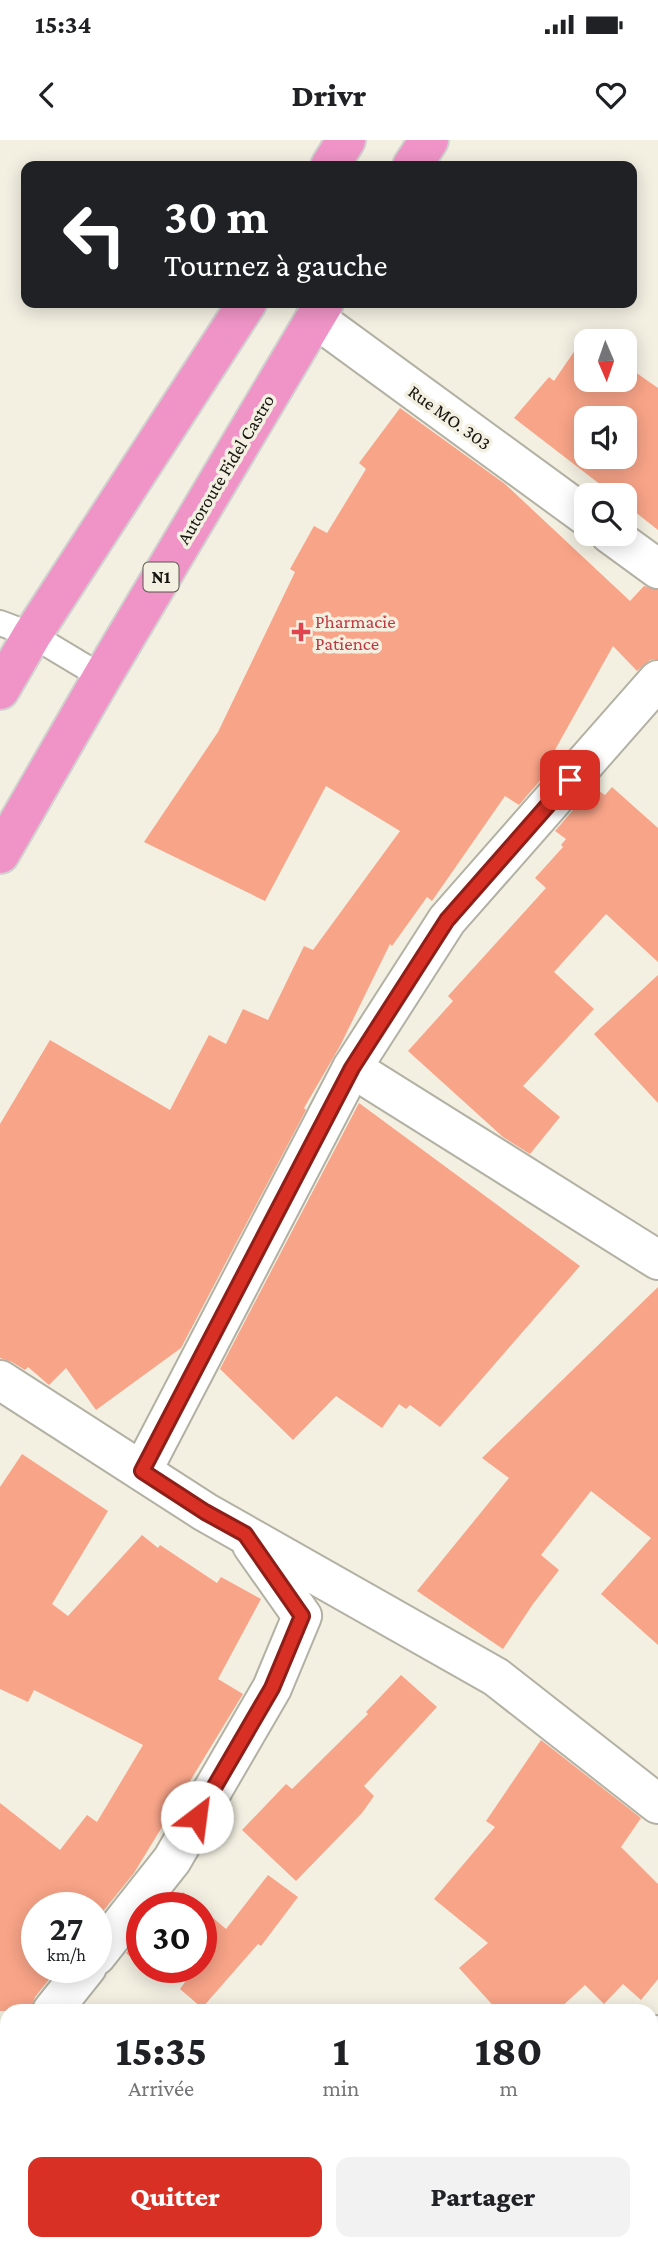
<!DOCTYPE html>
<html lang="fr">
<meta charset="utf-8">
<style>
:root{--surface:#fff;--page:#f2f2f2;--text:#202124;--muted:#757577;--accent:#d93025}
body{margin:0;font-family:"Crimson Pro",serif;background:var(--page);color:var(--text);height:100vh;display:flex;flex-direction:column;font-size:26px;white-space:nowrap}
*{box-sizing:border-box;margin:0}
p{font-size:23px;color:var(--muted)}
.icon{flex:none;width:38px;height:38px;fill:none;stroke:currentColor;stroke-width:2;stroke-linecap:round;stroke-linejoin:round}
.map{position:relative;flex:1;overflow:hidden}
.drawer{position:absolute;left:0px;top:1864px;width:658px;height:247px;display:flex;flex-direction:column;background:var(--surface);border-radius:21px 21px 0 0;box-shadow:0 4px 18px #0003}
.drawer>*{flex:none}
.banner{position:absolute;left:21px;top:21px;width:616px;height:147px;border-radius:14px;box-shadow:0 4px 18px #0003;background:#202124;color:#fff;overflow:hidden}
.needle{width:46px;rotate:178deg}
.controls{position:absolute;left:574px;top:189px;display:grid;gap:14px}
.controls a{display:grid;place-items:center;width:63px;height:63px;border-radius:14px;background:var(--surface);box-shadow:0 4px 18px #0003;font-size:35px}
.speed{position:absolute;left:21px;top:1752px;display:flex;gap:14px;font-size:35px;font-weight:700;text-align:center}
.speed>*{display:grid;place-content:center;width:91px;height:91px;border-radius:50%;background:var(--surface);box-shadow:0 4px 18px #0003;line-height:1}
.speed small{font-size:18px;font-weight:400}
.speed .limit{border:10px solid #d22;background:#fff;color:#111}
.pin{position:absolute;display:grid;place-items:center;width:60px;height:60px;color:#fff;margin:-30px;border-radius:14px;box-shadow:0 4px 10px #0006}
.me{position:absolute;width:77px;margin:-38px;rotate:30deg;stroke-linejoin:round;filter:drop-shadow(0 0 5px #0008)}
.turn{display:flex;align-items:center;gap:24px;height:147px;padding:0 28px;font-size:32px}
.turn .icon{width:91px;height:91px;stroke-width:2.5}
.turn b{display:block;font-size:49px;line-height:60px}
.eta{display:flex;justify-content:space-evenly;align-items:center;height:119px;text-align:center}
.eta b{font-size:42px;font-weight:800;line-height:49px}
.action{display:flex;gap:14px;margin-top:auto;padding:14px 28px}
.action a{flex:1;height:80px;border-radius:14px;background:var(--accent);color:#fff;font-size:28px;font-weight:800;line-height:80px;text-align:center}
.action a+a{background:var(--page);color:var(--text)}
.status{display:flex;justify-content:space-between;align-items:center;height:49px;padding:0 35px;background:var(--surface);direction:ltr}
.status svg{height:19px;fill:currentColor}
header{display:flex;justify-content:space-between;align-items:center;height:91px;padding:0 28px;background:var(--surface);font-size:32px;font-weight:800}
.map>svg:first-child{display:block}
</style>
<div class="status"><b>15:34</b><svg viewBox="0 0 49 12"><path d="M0 12V9h3v3zM5 12V6h3v6zM10 12V3h3v9zM15 12V0h3v12zM26 1h20v11H26zM47 4h2v5h-2z"/></svg></div>
<header><svg class="icon" aria-label="back" viewBox="0 0 24 24"><path d="M15 5l-7 7 7 7"/></svg>Drivr<svg class="icon" aria-label="heart" viewBox="0 0 24 24"><path d="M12 20l-8-8c-3-5 5-10 8-4 3-6 11-1 8 4z"/></svg></header>
<div class="map">
<svg width="658" height="2109" viewBox="0 0 658 2109">
<rect width="100%" height="100%" fill="#f3f0e2"/>
<g fill="#f8a488" fill-rule="evenodd">
<path d="M 584,197 L 591,201 L 586,201 L 586,240 L 625,240 L 625,225 L 658,248 L 658,390 L 625,364 L 625,355 L 614,355 L 514,278 L 549,237 L 554,241 ZM 586,278 L 625,278 L 625,317 L 586,317 Z"/>
<path d="M 400,268 L 505,344 L 630,461 L 644,446 L 658,450 L 658,519 L 650,520 L 637,531 L 613,506 L 551,617 L 557,621 L 519,665 L 505,656 L 432,761 L 427,757 L 392,806 L 390,804 L 340,906 L 304,968 L 306,970 L 181,1208 L 96,1270 L 66,1228 L 49,1245 L 28,1227 L 25,1230 L 12,1222 L 0,1218 L 0,984 L 50,900 L 170,970 L 209,895 L 226,904 L 243,869 L 268,880 L 304,806 L 313,810 L 400,691 L 326,646 L 265,761 L 144,702 L 218,592 L 295,432 L 290,429 L 314,386 L 327,393 L 366,329 L 359,323 Z"/>
<path d="M 593,647 L 605,655 L 612,647 L 658,688 L 658,822 L 606,774 L 554,832 L 594,869 L 523,946 L 560,977 L 530,1014 L 503,997 L 408,911 L 453,861 L 448,856 L 546,748 L 535,738 L 563,707 L 561,705 L 566,699 L 555,691 Z"/>
<path d="M 658,835 L 658,963 L 594,894 Z"/>
<path d="M 359,963 L 580,1126 L 440,1287 L 410,1265 L 406,1269 L 399,1264 L 382,1288 L 336,1256 L 293,1300 L 220,1229 Z"/>
<path d="M 658,1147 L 658,1505 L 601,1454 L 651,1398 L 591,1351 L 541,1415 L 559,1430 L 533,1464 L 503,1509 L 417,1451 L 509,1338 L 482,1318 Z"/>
<path d="M 22,1314 L 108,1371 L 52,1464 L 68,1476 L 142,1395 L 158,1408 L 160,1405 L 217,1443 L 221,1437 L 261,1459 L 218,1539 L 243,1554 L 134,1733 L 96,1780 L 96,1768 L 37,1768 L 37,1827 L 59,1827 L 35,1857 L 31,1871 L 0,1871 L 0,1663 L 60,1710 L 87,1675 L 97,1682 L 143,1605 L 34,1550 L 28,1562 L 0,1549 L 0,1347 Z"/>
<path d="M 401,1535 L 437,1567 L 364,1646 L 374,1656 L 362,1673 L 296,1741 L 242,1690 L 286,1644 L 292,1649 L 368,1574 L 366,1572 Z"/>
<path d="M 541,1600 L 641,1678 L 621,1707 L 658,1744 L 658,1839 L 641,1860 L 623,1844 L 604,1864 L 585,1845 L 557,1871 L 498,1871 L 459,1828 L 488,1803 L 434,1759 L 495,1687 L 486,1681 Z"/>
<path d="M 268,1735 L 298,1757 L 261,1806 L 258,1804 L 202,1868 L 180,1849 L 188,1838 L 176,1827 L 201,1827 L 201,1768 L 168,1768 L 183,1752 L 226,1789 Z"/>
<path d="M 142,1795 L 142,1827 L 169,1827 L 156,1840 L 126,1813 Z"/>
</g>
<g fill="none" stroke-linecap="round" stroke-linejoin="round">
<defs>
<path id="service" d="M 0,483 L 32,495 L 102,537"/>
<g id="minor">
<path d="M 315,178 L 586,376"/>
<path d="M 610,394 L 658,429"/>
<path d="M 352,928 L 658,1120"/>
<path d="M 0,1240 L 205,1372 L 496,1537 L 658,1664"/>
<path d="M 142,1331 L 352,928 L 447,780 L 658,540"/>
<path d="M 96,1816 L 172,1720 L 272,1548 L 302,1476 L 252,1405"/>
<path d="M 52,1871 L 87,1827"/>
<path d="M 651,1904 L 658,1895"/>
<path d="M 0,1936 L 7,1927"/>
<path d="M 517,2104 L 528,2109"/>
</g>
<g id="trunk">
<path d="M 330,26 L 346,0"/>
<path d="M 412,26 L 429,0"/>
<path d="M 0,550 L 32,495 L 247,163"/>
<path d="M 0,714 L 102,537 L 324,163"/>
</g>
</defs>
<use href="#service" stroke="#b3b1a4" stroke-width="28"/>
<use href="#minor" stroke="#b3b1a4" stroke-width="42"/>
<use href="#trunk" stroke="#d0d0cf" stroke-width="42"/>
<use href="#service" stroke="#fff" stroke-width="24"/>
<use href="#minor" stroke="#fff" stroke-width="38"/>
<use href="#trunk" stroke="#f094c7" stroke-width="38"/>
</g>
<g fill="none" stroke-linecap="round" stroke-linejoin="round">
<defs>
<path id="route" d="M 197,1677 L 272,1548 L 302,1476 L 245,1394 L 205,1372 L 142,1331 L 352,928 L 447,780 L 570,640"/>
</defs>
<use href="#route" stroke="#8d1f18" stroke-width="18"/>
<use href="#route" stroke="#d93025" stroke-width="12"/>
</g>
<path fill="#e0444e" stroke="#f3f0e2" stroke-width="2.5" d="M297.5 481.5h7v7h7v7h-7v7h-7v-7h-7v-7h7z"/>
<g text-anchor="middle" stroke-width="7" stroke-linejoin="round" paint-order="stroke">
<rect fill="#f3f0e2" stroke="#58574f" stroke-width="2" x="143.5" y="422.5" width="35" height="29" rx="5"/>
<g font-size="18" font-weight="bold" fill="#161510">
<text x="161" y="443">N1</text>
</g>
<g font-size="19" fill="#161510" stroke="#f3f0e2">
<text transform="translate(450 277) rotate(36)" y="7">Rue MO. 303</text>
<text transform="translate(225 329) rotate(-59)" y="7">Autoroute Fidel Castro</text>
</g>
<g font-size="19" fill="#be3a42" stroke="#f3f0e2" text-anchor="start">
<text x="315" y="488">Pharmacie<tspan x="315" dy="22">Patience</tspan></text>
</g>
</g>
</svg>
<div class="controls">
<a><svg class="needle" viewBox="-14 -14 28 28"><path d="M0-13l5 13h-10z" fill="#e53935"/><path d="M0 13l5-13h-10z" fill="#757577"/></svg></a>
<a><svg class="icon" aria-label="sound" viewBox="0 0 24 24"><path d="M4 9h4l5-4v14l-5-4H4zM17 9q2 3 0 6"/></svg></a>
<a><svg class="icon" aria-label="search" viewBox="0 0 24 24"><circle cx="10" cy="10" r="6"/><path d="M15 15l6 6"/></svg></a>
</div>
<div class="speed"><div>27<small>km/h</small></div><div class="limit">30</div></div>
<div class="pin" style="left:570px;top:640px;background:#d93025"><svg class="icon" aria-label="arrive" viewBox="0 0 24 24"><path d="M6 21V4h12l-3 4 3 4H6"/></svg></div>
<svg class="me" style="left:197px;top:1677px" viewBox="-20 -20 40 40"><circle r="19" fill="#fff"/><path d="M0-13L10 11 0 6-10 11z" fill="#d93025"/></svg>
<div class="banner">
<div class="turn"><svg class="icon" aria-label="left" viewBox="0 0 24 24"><path d="M17 20v-9H6M10 6l-5 5 5 5"/></svg><div><b>30 m</b>Tournez à gauche</div></div>
</div>
<section class="drawer">
<div class="eta">
<div><b>15:35</b><p>Arrivée</p></div>
<div><b>1</b><p>min</p></div>
<div><b>180</b><p>m</p></div>
</div>
<div class="action"><a>Quitter</a><a>Partager</a></div>
</section>
</div>
